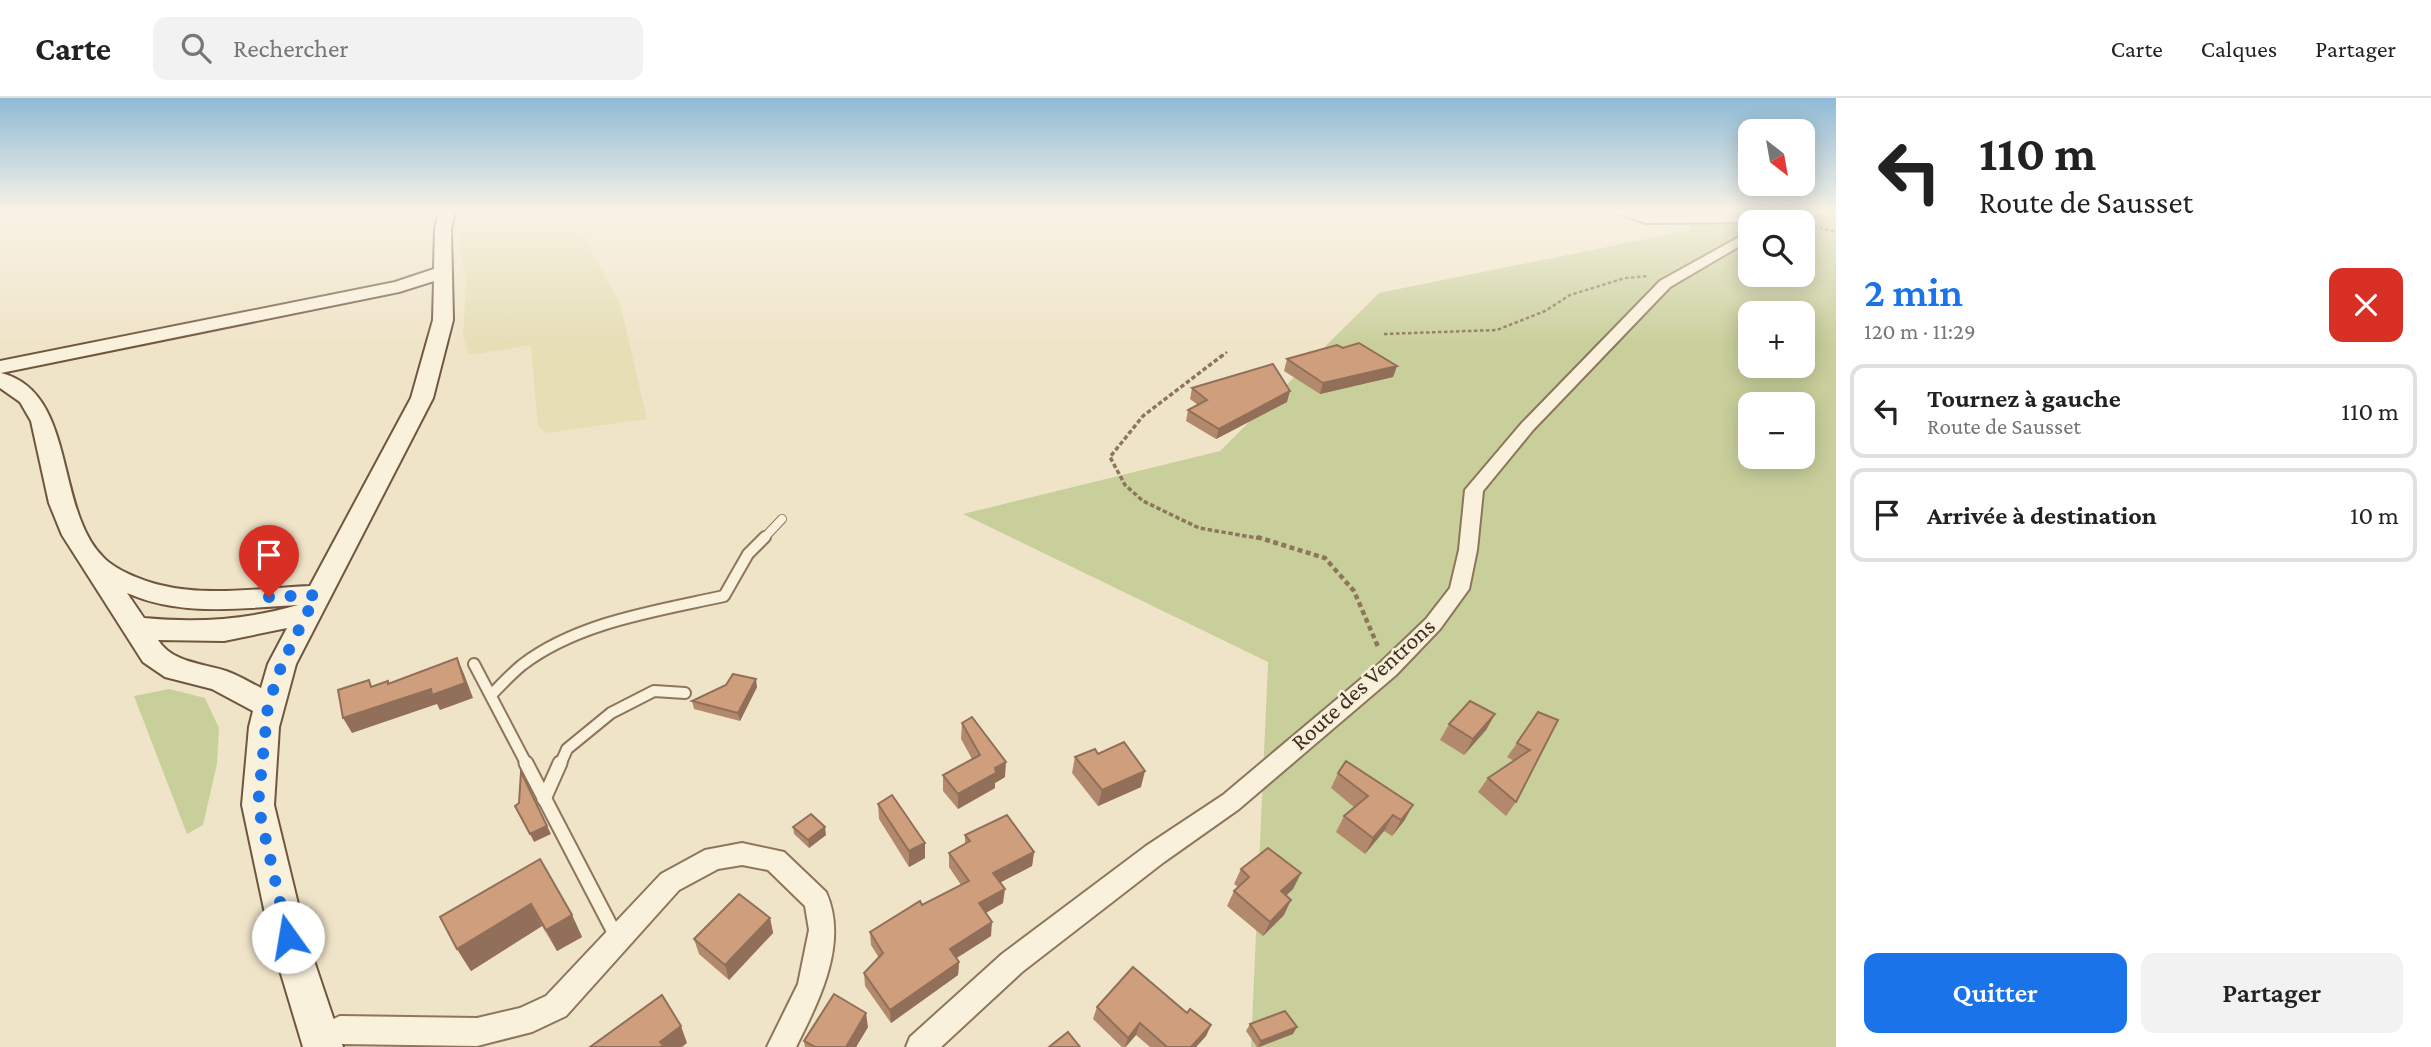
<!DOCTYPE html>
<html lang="fr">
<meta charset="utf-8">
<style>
:root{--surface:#fff;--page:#f2f2f2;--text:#222;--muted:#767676;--line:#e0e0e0;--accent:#1a73e8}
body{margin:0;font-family:"Crimson Pro",serif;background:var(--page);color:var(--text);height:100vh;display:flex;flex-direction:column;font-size:26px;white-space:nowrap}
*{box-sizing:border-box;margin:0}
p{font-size:23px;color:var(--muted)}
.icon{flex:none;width:38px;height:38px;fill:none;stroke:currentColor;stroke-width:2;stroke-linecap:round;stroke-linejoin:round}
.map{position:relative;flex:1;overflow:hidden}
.drawer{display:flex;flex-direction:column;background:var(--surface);width:595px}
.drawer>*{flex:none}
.top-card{background:#fff;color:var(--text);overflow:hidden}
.needle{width:46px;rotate:149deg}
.fabs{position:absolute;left:1738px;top:21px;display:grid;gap:14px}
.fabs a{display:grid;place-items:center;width:77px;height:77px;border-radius:14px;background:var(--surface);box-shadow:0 4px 18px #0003;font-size:35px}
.pin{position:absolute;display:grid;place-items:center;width:60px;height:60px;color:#fff;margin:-72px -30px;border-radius:50% 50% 50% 0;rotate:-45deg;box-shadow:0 0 7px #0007}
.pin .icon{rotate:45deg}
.me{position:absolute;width:77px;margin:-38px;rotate:347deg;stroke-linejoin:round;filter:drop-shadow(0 0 5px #0008)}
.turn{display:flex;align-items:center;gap:24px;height:147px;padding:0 28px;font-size:32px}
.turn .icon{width:91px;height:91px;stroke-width:2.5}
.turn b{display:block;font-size:49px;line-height:60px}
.round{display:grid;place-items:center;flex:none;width:74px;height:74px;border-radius:14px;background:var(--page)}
.overview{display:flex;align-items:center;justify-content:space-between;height:119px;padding:0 28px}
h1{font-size:42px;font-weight:600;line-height:52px;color:var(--accent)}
.button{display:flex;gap:14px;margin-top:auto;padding:14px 28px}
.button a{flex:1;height:80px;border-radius:14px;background:var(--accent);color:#fff;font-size:28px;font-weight:600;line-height:80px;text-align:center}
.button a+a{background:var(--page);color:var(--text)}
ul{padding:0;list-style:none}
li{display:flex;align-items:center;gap:21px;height:94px;margin:0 14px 10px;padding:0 14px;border:4px solid var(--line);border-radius:14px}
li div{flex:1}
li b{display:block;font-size:26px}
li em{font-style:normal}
header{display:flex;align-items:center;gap:42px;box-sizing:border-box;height:98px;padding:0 35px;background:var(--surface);border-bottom:2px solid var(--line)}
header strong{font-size:33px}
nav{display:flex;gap:38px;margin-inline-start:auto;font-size:24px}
.search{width:490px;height:63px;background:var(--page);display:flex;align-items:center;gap:18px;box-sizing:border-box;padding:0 24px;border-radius:14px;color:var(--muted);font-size:26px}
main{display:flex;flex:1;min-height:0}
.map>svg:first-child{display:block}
</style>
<header>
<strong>Carte</strong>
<div class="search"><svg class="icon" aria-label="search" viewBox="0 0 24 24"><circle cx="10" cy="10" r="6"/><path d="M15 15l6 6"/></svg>Rechercher</div>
<nav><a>Carte</a><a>Calques</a><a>Partager</a></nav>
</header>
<main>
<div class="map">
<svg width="1836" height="949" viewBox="0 0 1836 949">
<rect width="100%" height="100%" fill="#f0e4c8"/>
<path fill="#e6deb5" d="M 461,113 L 575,113 L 570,115 L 620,205 L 647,321 L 547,335 L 538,328 L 531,247 L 469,257 L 463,238 L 466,185 L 459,147 Z"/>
<g fill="#c9cf9b" fill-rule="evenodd">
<path d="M 1683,113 L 1836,113 L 1836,949 L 1251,949 L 1268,564 L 963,416 L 1220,353 L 1379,195 L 1691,132 ZM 1750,124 L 1802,124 L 1802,177 L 1750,177 ZM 1750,215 L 1802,215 L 1802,268 L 1750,268 ZM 1750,306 L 1802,306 L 1802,359 L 1750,359 Z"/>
<path d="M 169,591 L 205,600 L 219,630 L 217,666 L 203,727 L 187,736 L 134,598 Z"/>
</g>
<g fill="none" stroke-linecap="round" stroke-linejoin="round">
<defs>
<path id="service-far2" d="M 763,441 L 782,421"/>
<g id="service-far1">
<path d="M 474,566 L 527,667"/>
<path d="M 491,597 C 501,587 511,576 522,567 C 578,524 657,513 724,498 L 748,456 L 765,439"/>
<path d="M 560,667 L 567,651 L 611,615 L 654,593 L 685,595"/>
</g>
<g id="service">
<path d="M 526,665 L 616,838"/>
<path d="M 544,701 L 560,665"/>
</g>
<g id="minor">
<path d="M 1610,113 L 1629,113 L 1646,117 L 1780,116 L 1786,120 L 1780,124 L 1646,125 Z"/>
<path d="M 1750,133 L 1750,142 L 1670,189 L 1533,332 L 1483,393 L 1477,452 L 1469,491 L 1440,531 L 1396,577 L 1239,711 L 1164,764 L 1022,874 L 941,949 L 906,949 L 910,939 L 1002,856 L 1146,748 L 1223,697 L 1380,565 L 1426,521 L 1450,490 L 1459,452 L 1465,392 L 1521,326 L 1660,183 Z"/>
<path d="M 742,745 L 784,754 L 826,794 C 849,845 819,903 796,949 L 767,949 L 798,886 L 809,832 L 805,808 L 768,772 L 742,767 L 718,771 L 679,792 L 566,918 L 532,934 L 477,948 L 341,946 L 336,949 L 310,949 L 307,941 L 311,931 L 340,918 L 477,920 L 520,910 L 546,898 L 661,776 L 705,752 Z"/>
</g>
<path id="secondary" d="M 439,113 L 455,113 L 451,131 L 453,222 L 433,300 L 296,566 L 279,629 L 274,707 L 306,839 L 343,949 L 303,949 L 270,839 L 242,707 L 249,629 L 253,613 L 212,591 L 165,579 L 143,564 L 62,437 L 49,405 L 31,323 L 20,304 L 0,290 L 0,263 L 395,184 L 434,171 L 435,131 ZM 434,183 L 433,222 L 411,300 L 310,488 C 261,490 208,499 160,487 C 143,483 115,472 103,459 C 54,410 77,294 1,275 L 399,194 ZM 127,495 C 181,519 241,510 298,507 C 247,522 197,525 144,520 ZM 287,530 L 268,566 L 261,590 C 249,584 238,577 226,573 C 202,565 173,565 158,542 L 224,543 Z"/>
</defs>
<use href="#service-far2" stroke="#8d765c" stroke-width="10"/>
<use href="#service-far1" stroke="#8d765c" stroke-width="14"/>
<use href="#service" stroke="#8d765c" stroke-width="17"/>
<use href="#minor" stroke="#8d765c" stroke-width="4"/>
<use href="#secondary" stroke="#6f573f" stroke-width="4"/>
<g stroke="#8d765c" stroke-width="2.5" stroke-dasharray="3.5 2.5" stroke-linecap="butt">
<path d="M 1802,125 L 1836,134"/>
<path d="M 1384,236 L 1497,232 L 1545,213 L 1570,197 L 1625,180 L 1648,178"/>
<path d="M 1221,259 L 1227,254"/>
</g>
<path stroke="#8d765c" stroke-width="3.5" stroke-dasharray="4.5 2.5" stroke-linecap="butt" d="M 1223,257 L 1143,318 L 1110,359 L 1125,387 L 1143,403 L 1199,430 L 1263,441"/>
<path stroke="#8d765c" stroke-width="4.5" stroke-dasharray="5 3.5" stroke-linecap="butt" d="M 1257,439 L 1325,460 L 1354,493 L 1379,551"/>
<use href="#service-far2" stroke="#faf1dc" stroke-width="8"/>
<use href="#service-far1" stroke="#faf1dc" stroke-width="10"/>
<use href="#service" stroke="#faf1dc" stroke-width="13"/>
<use href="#minor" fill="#faf1dc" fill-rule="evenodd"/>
<use href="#secondary" fill="#faf1dc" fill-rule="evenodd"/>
</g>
<g fill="#b2896c">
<path d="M 1638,113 L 1683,113 L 1683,114 L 1646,114 Z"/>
<path d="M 1287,261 L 1397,268 L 1393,279 L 1320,296 L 1284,273 Z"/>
<path d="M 1192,290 L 1287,304 L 1216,341 L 1186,323 L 1188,312 L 1198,307 L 1190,301 Z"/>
<path d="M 757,589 L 740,623 L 694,611 L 692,603 Z"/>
<path d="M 1495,616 L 1486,632 L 1464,657 L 1440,642 L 1449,626 Z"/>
<path d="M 1558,622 L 1516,704 L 1506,718 L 1478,694 L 1488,680 L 1514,663 L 1507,659 L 1517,645 Z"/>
<path d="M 962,625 L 1005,679 L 995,685 L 995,690 L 958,711 L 943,693 L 943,677 L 972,661 L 961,641 Z"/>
<path d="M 1098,656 L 1141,689 L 1098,708 L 1072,675 L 1075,659 Z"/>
<path d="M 1338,675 L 1413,707 L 1404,723 L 1392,738 L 1384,733 L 1365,756 L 1336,734 L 1344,718 L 1354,709 L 1331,690 Z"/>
<path d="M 878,706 L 925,760 L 909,769 L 879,721 Z"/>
<path d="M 793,729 L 826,737 L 809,750 L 794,736 Z"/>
<path d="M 965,737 L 1034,754 L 1032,768 L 1000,784 L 1003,805 L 986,815 L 991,838 L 956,860 L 959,864 L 958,877 L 891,925 L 865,888 L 864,875 L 879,860 L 871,847 L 870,834 L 961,787 L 949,769 L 949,755 L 965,746 Z"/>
<path d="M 540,761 L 572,817 L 582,839 L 557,853 L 542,828 L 471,873 L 457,851 Z"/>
<path d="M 1241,771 L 1301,775 L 1293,791 L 1286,798 L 1284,817 L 1263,838 L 1227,808 L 1234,793 L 1238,789 L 1234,786 Z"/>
<path d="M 770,820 L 773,835 L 729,882 L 699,856 L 694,841 Z"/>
<path d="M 1097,909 L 1187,915 L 1211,927 L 1206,938 L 1196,949 L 1150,949 L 1136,937 L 1126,949 L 1122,949 L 1093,921 Z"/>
<path d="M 1250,926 L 1293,936 L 1260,949 L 1257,949 L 1246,933 Z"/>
<path d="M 868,929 L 856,949 L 805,949 L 804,943 Z"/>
</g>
<g fill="#916f58">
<path d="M 1397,268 L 1393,279 L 1320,296 L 1323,285 Z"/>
<path d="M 1290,293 L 1287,304 L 1216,341 L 1219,331 Z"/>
<path d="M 457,560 L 464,576 L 473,600 L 440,612 L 437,606 L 352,635 L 343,620 L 431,591 Z"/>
<path d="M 756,581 L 757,589 L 740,623 L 738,615 Z"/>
<path d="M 1495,616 L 1486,632 L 1464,657 L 1473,641 Z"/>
<path d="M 1006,664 L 1005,679 L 995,685 L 995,690 L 958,711 L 958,696 Z"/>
<path d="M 1145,673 L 1141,689 L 1098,708 L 1102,692 Z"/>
<path d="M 1413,707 L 1404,723 L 1392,738 L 1401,722 Z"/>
<path d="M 1393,717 L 1384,733 L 1365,756 L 1373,740 Z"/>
<path d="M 547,728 L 551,736 L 534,744 L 530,736 Z"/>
<path d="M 825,729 L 826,737 L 809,750 L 808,742 Z"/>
<path d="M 925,745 L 925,760 L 909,769 L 909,753 Z"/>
<path d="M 1034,754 L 1032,768 L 992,789 L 993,775 Z"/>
<path d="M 1301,775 L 1293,791 L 1274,808 L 1281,793 Z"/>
<path d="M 1005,791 L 1003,805 L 978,819 L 979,805 Z"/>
<path d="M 1291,802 L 1284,817 L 1263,838 L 1270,824 Z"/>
<path d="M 531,806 L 542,828 L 471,873 L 457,851 Z"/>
<path d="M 572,817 L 582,839 L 557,853 L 546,832 Z"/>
<path d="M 770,820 L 773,835 L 729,882 L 725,867 Z"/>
<path d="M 992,824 L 991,838 L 949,865 L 950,851 Z"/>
<path d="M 959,864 L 958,877 L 891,925 L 890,912 Z"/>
<path d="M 866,915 L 868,929 L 856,949 L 846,949 Z"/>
<path d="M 1140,925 L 1136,937 L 1125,949 L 1128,940 Z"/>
<path d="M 1211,927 L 1206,938 L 1196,949 L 1191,949 Z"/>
<path d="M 681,928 L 687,945 L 682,949 L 662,949 L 660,944 Z"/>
<path d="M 1297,929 L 1293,936 L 1258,949 L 1261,943 Z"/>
</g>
<g fill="#cf9f7d" stroke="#916f58" stroke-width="2">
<path d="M 1359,245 L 1397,268 L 1323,285 L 1287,261 L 1337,247 L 1343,250 Z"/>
<path d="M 1273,266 L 1290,293 L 1219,331 L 1188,312 L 1207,302 L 1192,290 Z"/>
<path d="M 457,560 L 465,585 L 432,597 L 431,591 L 343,620 L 338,592 L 369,582 L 371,589 L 388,583 L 388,586 Z"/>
<path d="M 733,576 L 756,581 L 738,615 L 692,603 L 726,587 Z"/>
<path d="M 1470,603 L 1495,616 L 1473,641 L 1449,626 Z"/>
<path d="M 1538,614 L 1558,622 L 1516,704 L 1488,680 L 1530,652 L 1517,645 Z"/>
<path d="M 972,619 L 1006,664 L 995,670 L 996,675 L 958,696 L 943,677 L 980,657 L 962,625 Z"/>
<path d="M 1124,644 L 1145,673 L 1102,692 L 1075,659 L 1095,651 L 1098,656 Z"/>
<path d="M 1346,663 L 1413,707 L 1401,722 L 1393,717 L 1373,740 L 1344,718 L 1368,698 L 1338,675 Z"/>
<path d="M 521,674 L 547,728 L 530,736 L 515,708 L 519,705 Z"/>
<path d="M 892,697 L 925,745 L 909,753 L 878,706 Z"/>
<path d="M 811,716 L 825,729 L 808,742 L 793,729 Z"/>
<path d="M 1007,717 L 1034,754 L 993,775 L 1005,791 L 979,805 L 992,824 L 950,851 L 959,864 L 890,912 L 864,875 L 883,855 L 870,834 L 920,803 L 922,807 L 969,783 L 949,755 L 970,743 L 965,737 Z"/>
<path d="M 1268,750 L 1301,775 L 1281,793 L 1291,802 L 1270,824 L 1234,793 L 1249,779 L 1241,771 Z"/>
<path d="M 540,761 L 572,817 L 546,832 L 531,806 L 457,851 L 440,819 Z"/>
<path d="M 739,796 L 770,820 L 725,867 L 694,841 Z"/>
<path d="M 1133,869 L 1187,915 L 1190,911 L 1211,927 L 1191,949 L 1167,949 L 1140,925 L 1128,940 L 1097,909 Z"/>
<path d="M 834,896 L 866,915 L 846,949 L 815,949 L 804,943 Z"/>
<path d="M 662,897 L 681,928 L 660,944 L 664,949 L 590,949 Z"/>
<path d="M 1285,913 L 1297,929 L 1261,943 L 1250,926 Z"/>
<path d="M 1068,934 L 1080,949 L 1049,949 Z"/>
</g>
<linearGradient id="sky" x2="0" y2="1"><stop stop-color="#8fbad6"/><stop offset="0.46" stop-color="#f8f3e6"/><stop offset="1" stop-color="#f8f3e6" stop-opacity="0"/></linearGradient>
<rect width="1836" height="246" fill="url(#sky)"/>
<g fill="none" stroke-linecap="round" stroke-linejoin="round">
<path stroke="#1a73e8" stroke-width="12" stroke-dasharray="0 21.6" d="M 269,499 L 316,497 L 282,566 L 268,607 L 258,707 L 288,839"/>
</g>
<g text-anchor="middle" stroke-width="5" stroke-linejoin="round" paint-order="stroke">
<g font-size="24" fill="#3d2e20" stroke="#f7eed8">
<text transform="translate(1363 586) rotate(-42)" y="8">Route des Ventrons</text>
</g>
</g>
</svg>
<div class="fabs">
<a><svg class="needle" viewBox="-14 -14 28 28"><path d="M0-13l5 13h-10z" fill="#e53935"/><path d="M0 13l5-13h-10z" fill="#767676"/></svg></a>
<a><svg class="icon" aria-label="search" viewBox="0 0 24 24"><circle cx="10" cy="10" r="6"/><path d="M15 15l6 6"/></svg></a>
<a>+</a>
<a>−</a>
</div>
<div class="pin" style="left:269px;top:499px;background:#d93025"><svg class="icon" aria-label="arrive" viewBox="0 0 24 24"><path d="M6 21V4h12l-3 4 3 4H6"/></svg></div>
<svg class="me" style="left:288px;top:839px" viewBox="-20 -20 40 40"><circle r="19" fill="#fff"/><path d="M0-13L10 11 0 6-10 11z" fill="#1a73e8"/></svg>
</div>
<section class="drawer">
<div class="top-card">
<div class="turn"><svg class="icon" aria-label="left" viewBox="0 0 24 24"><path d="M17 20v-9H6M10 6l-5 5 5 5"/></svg><div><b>110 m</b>Route de Sausset</div></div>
</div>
<div class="overview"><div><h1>2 min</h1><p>120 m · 11:29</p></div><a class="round" style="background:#d93025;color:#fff"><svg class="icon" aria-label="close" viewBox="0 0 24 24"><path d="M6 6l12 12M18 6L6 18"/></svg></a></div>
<ul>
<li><svg class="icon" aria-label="left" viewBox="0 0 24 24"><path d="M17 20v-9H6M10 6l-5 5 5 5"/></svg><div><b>Tournez à gauche</b><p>Route de Sausset</p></div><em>110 m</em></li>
<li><svg class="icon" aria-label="arrive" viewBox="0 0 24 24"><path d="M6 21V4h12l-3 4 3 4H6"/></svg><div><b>Arrivée à destination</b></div><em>10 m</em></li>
</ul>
<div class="button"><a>Quitter</a><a>Partager</a></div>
</section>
</main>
